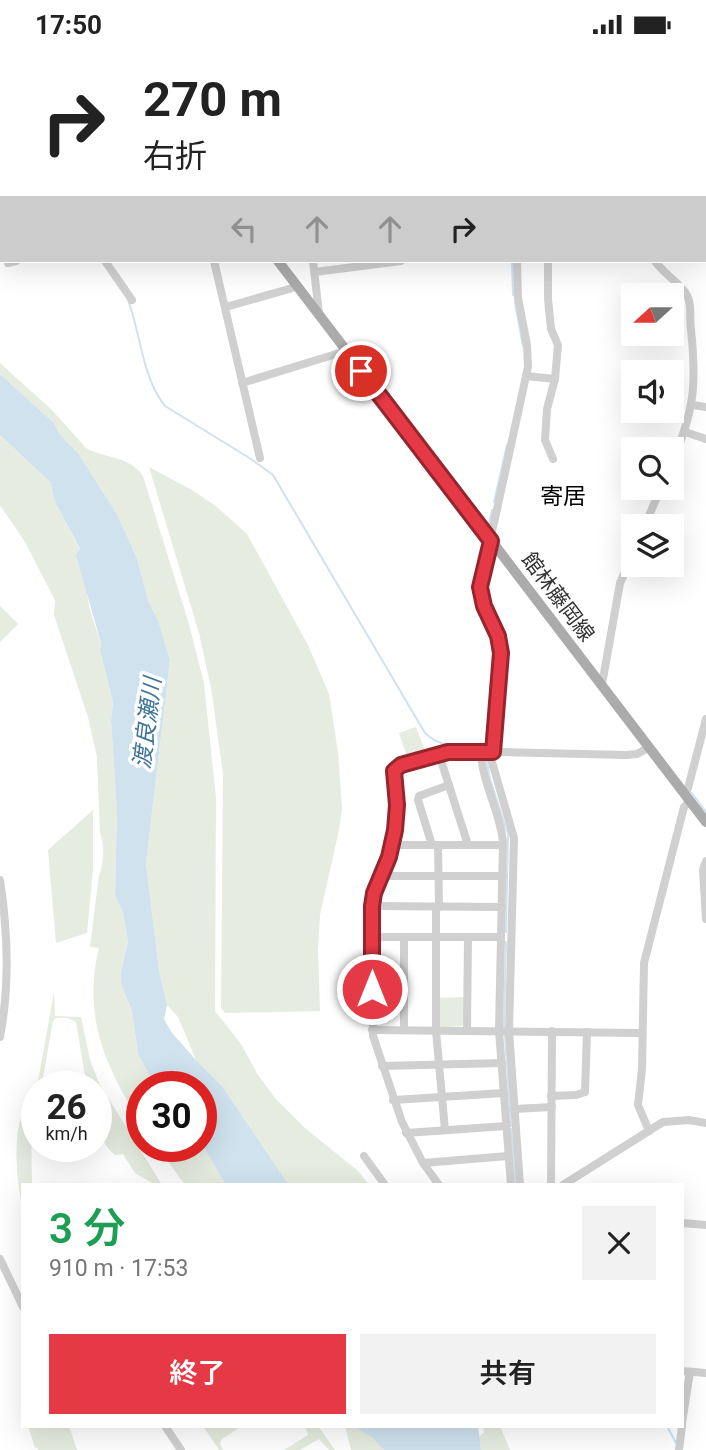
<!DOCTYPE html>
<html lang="ja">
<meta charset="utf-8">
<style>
:root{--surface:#fff;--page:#f2f2f2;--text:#222;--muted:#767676;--accent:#e63946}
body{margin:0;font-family:Roboto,"Noto Sans JP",sans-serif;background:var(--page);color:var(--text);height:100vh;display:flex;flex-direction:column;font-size:26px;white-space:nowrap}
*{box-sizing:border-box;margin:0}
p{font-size:23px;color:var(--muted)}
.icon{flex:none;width:38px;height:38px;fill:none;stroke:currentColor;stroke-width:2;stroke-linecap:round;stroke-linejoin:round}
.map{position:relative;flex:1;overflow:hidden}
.panel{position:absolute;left:21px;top:1134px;width:663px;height:245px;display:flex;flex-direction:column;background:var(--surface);border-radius:0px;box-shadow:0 7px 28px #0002}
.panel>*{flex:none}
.hud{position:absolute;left:0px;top:0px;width:707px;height:214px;box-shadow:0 7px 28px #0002;background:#fff;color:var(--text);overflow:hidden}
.needle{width:46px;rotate:249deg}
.buttons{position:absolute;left:621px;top:234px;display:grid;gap:14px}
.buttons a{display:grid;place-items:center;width:63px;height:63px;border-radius:0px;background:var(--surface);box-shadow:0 7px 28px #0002;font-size:35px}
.speed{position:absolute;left:21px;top:1022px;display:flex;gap:14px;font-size:35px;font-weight:700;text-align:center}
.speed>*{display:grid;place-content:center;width:91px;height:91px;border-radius:50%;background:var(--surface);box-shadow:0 7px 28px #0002;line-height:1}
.speed small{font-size:18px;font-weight:400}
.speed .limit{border:10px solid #d22;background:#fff;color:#111}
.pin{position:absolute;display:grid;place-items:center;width:60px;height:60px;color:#fff;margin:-30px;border:4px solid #fff;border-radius:50%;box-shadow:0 2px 7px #0007}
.me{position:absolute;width:77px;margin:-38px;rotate:0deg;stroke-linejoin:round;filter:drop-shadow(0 0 5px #0008)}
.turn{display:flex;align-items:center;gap:24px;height:147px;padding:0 28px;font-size:32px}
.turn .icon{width:91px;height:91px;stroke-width:2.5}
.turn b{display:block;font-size:49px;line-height:60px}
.lanes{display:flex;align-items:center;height:66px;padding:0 28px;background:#0003;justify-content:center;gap:35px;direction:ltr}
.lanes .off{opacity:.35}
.round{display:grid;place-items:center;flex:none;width:74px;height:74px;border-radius:0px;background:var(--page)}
.overview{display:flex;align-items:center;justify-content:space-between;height:119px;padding:0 28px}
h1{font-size:42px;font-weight:600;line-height:52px;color:#1e9e55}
.action{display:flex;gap:14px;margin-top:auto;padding:14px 28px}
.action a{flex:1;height:80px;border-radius:0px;background:var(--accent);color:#fff;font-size:28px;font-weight:600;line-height:80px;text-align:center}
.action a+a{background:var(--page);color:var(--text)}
.status{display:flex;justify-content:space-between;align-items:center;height:49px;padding:0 35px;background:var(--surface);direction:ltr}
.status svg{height:19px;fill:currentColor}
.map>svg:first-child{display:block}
</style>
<div class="status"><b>17:50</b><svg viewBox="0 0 49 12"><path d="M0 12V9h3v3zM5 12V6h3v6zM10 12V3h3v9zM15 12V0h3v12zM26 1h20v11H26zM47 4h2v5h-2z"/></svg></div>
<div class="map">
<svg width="706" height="1401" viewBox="0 0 706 1401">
<rect width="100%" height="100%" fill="#fff"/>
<g fill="#e6ecdf">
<path d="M 0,314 L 53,362 L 86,399 C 105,410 129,406 143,427 L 189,575 L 204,634 L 216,749 L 215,962 L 241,995 L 258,1026 L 275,1049 L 305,1079 L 358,1122 L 369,1136 L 289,1136 L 222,1037 L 196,1011 L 178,968 L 167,956 L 159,921 L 146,814 L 170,611 L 158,571 L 148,551 L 137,509 L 117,465 L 78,404 L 60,386 L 54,374 L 0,325 Z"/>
<path d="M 0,386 L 50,433 L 55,453 L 80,501 L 90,562 L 101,594 L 100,603 L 113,654 L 111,671 L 117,763 L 115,846 L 123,864 L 128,893 L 121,922 L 121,935 L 132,962 L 138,1005 L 156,1038 L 142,1038 L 142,1076 C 106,1019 82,968 99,899 L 90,898 L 99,826 C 104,815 105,795 100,784 L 97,708 L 88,668 L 54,566 L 55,551 L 25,493 L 0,456 Z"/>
<path d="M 149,418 L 192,441 L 217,458 L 247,485 L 308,596 L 329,645 L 338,703 L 342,759 L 339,781 L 320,866 L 318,901 L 320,962 L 225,964 L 221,959 L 223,725 L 211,639 L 199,584 Z"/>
<path d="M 0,557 L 18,575 L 0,593 Z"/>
<path d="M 416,678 L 426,704 L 408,710 L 399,684 Z"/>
<path d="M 93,761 L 93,820 L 87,884 L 56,894 L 48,801 Z"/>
<path d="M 54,943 L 55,967 L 81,968 L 90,1011 L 99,1034 L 162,1136 L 156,1136 L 135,1124 L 123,1105 L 115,1106 C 94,1088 96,1063 96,1038 L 87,1038 L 76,973 L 67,969 L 56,969 L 53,972 L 42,1034 L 41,1038 L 37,1038 Z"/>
<path d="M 464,948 L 464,975 L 461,977 L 441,978 L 439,975 L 438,949 Z"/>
<path d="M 37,1039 L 37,1050 L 31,1071 L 32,1136 L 23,1136 L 23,1159 C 17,1138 13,1089 21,1069 C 25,1058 34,1050 37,1039 Z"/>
<path d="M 201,1094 L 226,1136 L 185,1136 L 157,1097 L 201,1097 Z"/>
<path d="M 28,1377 L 69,1377 L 77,1401 L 38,1401 L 37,1398 L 35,1399 Z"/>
<path d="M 203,1377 L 242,1377 L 221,1391 L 220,1395 L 223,1401 L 219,1401 Z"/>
<path d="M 305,1377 L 318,1377 L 335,1401 L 329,1401 L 319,1390 L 300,1401 L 284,1401 L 308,1386 Z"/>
<path d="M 345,1377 C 360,1377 375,1389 384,1401 L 351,1401 Z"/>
<path d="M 483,1377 L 500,1377 L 510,1401 L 481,1401 L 479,1387 L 484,1384 Z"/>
</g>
<g fill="#cfe2ee">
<path d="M 0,325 L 54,374 L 60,386 L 78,404 L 117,465 L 137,509 L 148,551 L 158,571 L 170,611 L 146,814 L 159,921 L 167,956 L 164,970 L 172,984 L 196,1011 L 222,1037 L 289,1136 L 226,1136 L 201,1094 L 201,1038 L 156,1038 L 138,1005 L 132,962 L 121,935 L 121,922 L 128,893 L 123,864 L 115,846 L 117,763 L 111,671 L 113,654 L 100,602 L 101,594 L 76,506 L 80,500 L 55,453 L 50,433 L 0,386 Z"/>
<path d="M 353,1377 L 478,1377 L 481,1401 L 384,1401 L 373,1389 Z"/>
</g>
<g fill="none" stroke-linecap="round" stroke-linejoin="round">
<g stroke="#cfe2ee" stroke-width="2">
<path d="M 642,0 L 644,2"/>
<path d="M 675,0 L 675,2"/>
<path d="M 512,212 L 513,246"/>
<path d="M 128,251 C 141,285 142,329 165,357 L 251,410 L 273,426 L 425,684 C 442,701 466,697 489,697"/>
<path d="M 515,254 L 523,297"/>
<path d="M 494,453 L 507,396"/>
<path d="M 488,479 L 492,461"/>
<path d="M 479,553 L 476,537 L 485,496"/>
<path d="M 488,698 L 496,599"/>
<path d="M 487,712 L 490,730 L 508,785 L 506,883"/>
<path d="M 691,743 L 706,763"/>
<path d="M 504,979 L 506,893"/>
<path d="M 505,987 L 511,1077"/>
<path d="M 511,1080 L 516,1136"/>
<path d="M 667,1377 L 676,1394"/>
</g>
<g stroke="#d0d0d0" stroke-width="8">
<path d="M 380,0 L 380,2"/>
<path d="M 631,0 L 631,2"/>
<path d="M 60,2 L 63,0"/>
<path d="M 308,2 L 314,0"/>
<path d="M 0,38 L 2,38"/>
<path d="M 0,116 L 2,117"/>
<path d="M 105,212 L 132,251"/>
<path d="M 214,212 L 260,409"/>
<path d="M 313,212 L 319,265"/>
<path d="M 517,212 L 518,249 L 527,296 L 528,318 L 480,538 C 482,562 498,580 501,604 L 492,713 L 514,789 L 509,982 L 520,1136"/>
<path d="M 548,212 L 548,250 L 551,280 L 558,296 L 555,330 L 547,360 L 545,391 L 553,410"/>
<path d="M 655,212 C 663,224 677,232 685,243 C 693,254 689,268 691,281 C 697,336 694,362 672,414"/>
<path d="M 8,214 L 16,212"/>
<path d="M 315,223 L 401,212"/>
<path d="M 226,258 L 296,238"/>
<path d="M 526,327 L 555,330"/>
<path d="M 242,334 L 346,302"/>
<path d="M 693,356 L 706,358"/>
<path d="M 685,383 L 706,390"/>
<path d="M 644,478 L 661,439"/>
<path d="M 600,635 L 603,630 L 620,534 L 634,503"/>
<path d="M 481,703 C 482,734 500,762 503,793 L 499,982 L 511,1136"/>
<path d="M 439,705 L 468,796"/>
<path d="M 684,745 L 688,739 L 706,670"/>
<path d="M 393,796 L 503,796"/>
<path d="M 432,796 L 418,751 L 419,747 L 449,736"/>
<path d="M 438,796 L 439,858"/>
<path d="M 706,812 L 703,821 L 706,870"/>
<path d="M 383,825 L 388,827 L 503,827"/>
<path d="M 0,831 C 8,883 10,936 0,988"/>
<path d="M 372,857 L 502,858"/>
<path d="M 436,858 L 436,982 L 445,1081"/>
<path d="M 371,888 L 501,888"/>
<path d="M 404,888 L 404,981"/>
<path d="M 372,981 L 641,984"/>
<path d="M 467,982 L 468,888"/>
<path d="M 382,1017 L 502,1014"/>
<path d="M 551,1047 L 576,1046 L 585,1043 L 587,983"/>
<path d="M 393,1051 L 504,1044"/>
<path d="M 514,1060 L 552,1058"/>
<path d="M 649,1082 L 638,1056 L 642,1020 L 644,914 L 684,758 L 690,752"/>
<path d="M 406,1084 L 506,1077"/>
<path d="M 364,1107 L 385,1136"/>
<path d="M 423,1114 L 508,1107"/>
<path d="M 439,1136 L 423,1114 L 402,1073 L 373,987 L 372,857 L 374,844 L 389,808 L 395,781 L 397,756 L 395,720 L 432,706 L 455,702 L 626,706 L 637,705 L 648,699"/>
<path d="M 551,1136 L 552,982"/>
<path d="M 563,1136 L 663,1073 L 689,1071 L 706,1074"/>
<path d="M 682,1174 L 706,1176"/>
<path d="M 0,1210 L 23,1258"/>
<path d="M 682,1322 L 706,1324"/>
<path d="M 682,1374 L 690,1323"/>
<path d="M 165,1377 L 181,1401"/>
<path d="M 679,1401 L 682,1377"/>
</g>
<g stroke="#ababab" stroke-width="10">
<path d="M 207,0 L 208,2"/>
<path d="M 705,56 L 706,56"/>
<path d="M 278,212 L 706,773"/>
</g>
</g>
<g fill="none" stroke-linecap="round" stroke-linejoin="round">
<defs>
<path id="route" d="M 361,322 L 491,492 L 480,538 L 484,557 L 498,587 L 501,604 L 493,703 L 448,703 L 401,716 L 394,722 L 397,756 L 395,781 L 389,808 L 374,844 L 372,857 L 372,940"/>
</defs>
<use href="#route" stroke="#96252e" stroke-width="18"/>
<use href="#route" stroke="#e63946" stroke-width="12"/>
</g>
<g text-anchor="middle" stroke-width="7" stroke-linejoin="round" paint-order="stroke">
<g font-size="21" fill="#333" stroke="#fff">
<text transform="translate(558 548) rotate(53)" y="7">館林藤岡線</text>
</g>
<g font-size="23" fill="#000" stroke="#fff">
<text x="563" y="455">寄居</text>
</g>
<g font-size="23" font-style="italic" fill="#3f7597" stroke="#fff">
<text transform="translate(147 674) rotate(-83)" y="8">渡良瀬川</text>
</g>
</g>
</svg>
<div class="buttons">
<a><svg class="needle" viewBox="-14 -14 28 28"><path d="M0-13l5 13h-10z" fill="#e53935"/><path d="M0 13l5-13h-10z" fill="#767676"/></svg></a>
<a><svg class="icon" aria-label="sound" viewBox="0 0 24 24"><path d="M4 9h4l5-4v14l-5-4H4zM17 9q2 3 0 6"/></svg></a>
<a><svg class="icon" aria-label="search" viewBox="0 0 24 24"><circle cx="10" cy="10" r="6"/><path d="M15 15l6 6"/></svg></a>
<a><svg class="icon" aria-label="layers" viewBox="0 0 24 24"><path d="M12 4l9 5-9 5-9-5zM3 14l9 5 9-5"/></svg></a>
</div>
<div class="speed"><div>26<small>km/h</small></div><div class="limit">30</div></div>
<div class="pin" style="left:361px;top:322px;background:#d93025"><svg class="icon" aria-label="arrive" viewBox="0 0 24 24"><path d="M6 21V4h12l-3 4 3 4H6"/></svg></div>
<svg class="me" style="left:372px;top:940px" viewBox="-20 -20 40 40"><circle r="17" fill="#e63946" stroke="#fff" stroke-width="3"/><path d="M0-11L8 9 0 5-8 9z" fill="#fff"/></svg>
<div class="hud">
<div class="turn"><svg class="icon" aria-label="right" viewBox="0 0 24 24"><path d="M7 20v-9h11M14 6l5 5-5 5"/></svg><div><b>270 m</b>右折</div></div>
<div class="lanes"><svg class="icon off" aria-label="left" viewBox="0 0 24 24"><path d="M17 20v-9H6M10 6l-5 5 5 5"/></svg><svg class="icon off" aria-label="ahead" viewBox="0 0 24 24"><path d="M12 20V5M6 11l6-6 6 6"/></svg><svg class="icon off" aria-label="ahead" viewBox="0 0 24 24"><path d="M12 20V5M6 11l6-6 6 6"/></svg><svg class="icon" aria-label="right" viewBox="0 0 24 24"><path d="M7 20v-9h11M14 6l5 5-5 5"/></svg></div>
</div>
<section class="panel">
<div class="overview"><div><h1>3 分</h1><p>910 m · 17:53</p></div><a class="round"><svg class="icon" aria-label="close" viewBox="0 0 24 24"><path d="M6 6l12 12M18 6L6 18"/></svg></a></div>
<div class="action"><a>終了</a><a>共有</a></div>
</section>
</div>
